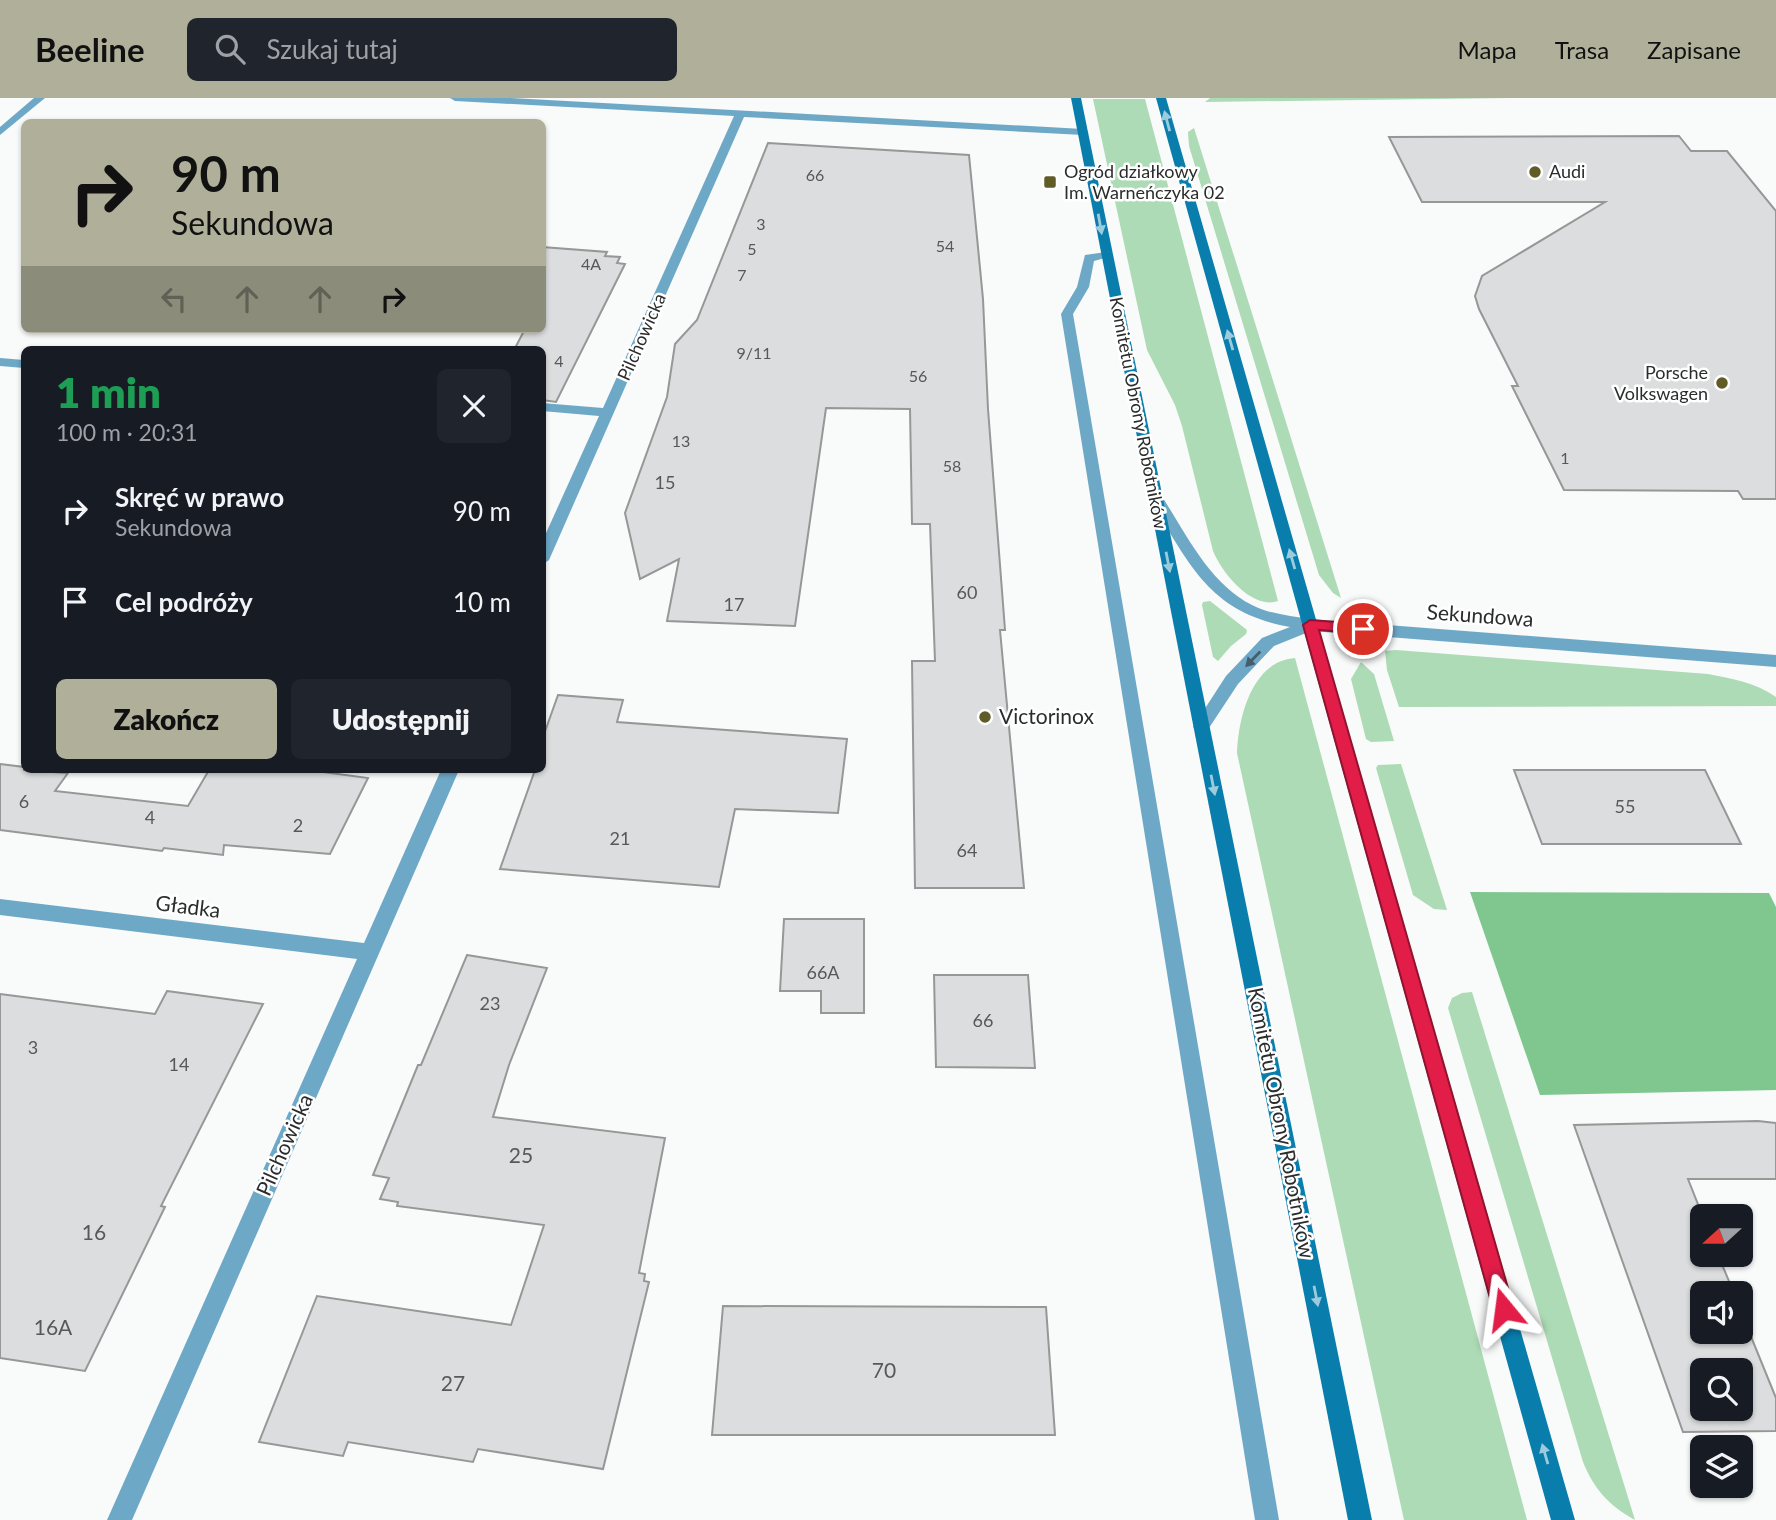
<!DOCTYPE html>
<html lang="pl">
<meta charset="utf-8">
<style>
:root{--surface:#171b24;--page:#20242c;--text:#f1f3f6;--muted:#9ea1a6;--accent:#b0af99}
body{margin:0;font-family:Lato,sans-serif;background:var(--page);color:var(--text);height:100vh;display:flex;flex-direction:column;font-size:26px;white-space:nowrap}
*{box-sizing:border-box;margin:0}
p{font-size:23px;color:var(--muted)}
.icon{flex:none;width:38px;height:38px;fill:none;stroke:currentColor;stroke-width:2;stroke-linecap:round;stroke-linejoin:round}
.map{position:relative;flex:1;overflow:hidden}
.drawer{position:absolute;left:21px;top:248px;width:525px;height:427px;display:flex;flex-direction:column;background:var(--surface);border-radius:10px;box-shadow:0 2px 5px #0004}
.drawer>*{flex:none}
.hud{position:absolute;left:21px;top:21px;width:525px;height:214px;border-radius:10px;box-shadow:0 2px 5px #0004;background:#b0af99;color:#111;overflow:hidden}
.needle{width:46px;rotate:249deg}
.fabs{position:absolute;left:1690px;top:1106px;display:grid;gap:14px}
.fabs a{display:grid;place-items:center;width:63px;height:63px;border-radius:10px;background:var(--surface);box-shadow:0 2px 5px #0004;font-size:35px}
.pin{position:absolute;display:grid;place-items:center;width:60px;height:60px;color:#fff;margin:-30px;border:4px solid #fff;border-radius:50%;box-shadow:0 2px 7px #0007}
.me{position:absolute;width:77px;margin:-38px;rotate:344deg;stroke-linejoin:round;filter:drop-shadow(0 0 5px #0008)}
.turn{display:flex;align-items:center;gap:24px;height:147px;padding:0 35px;font-size:32px}
.turn .icon{width:91px;height:91px;stroke-width:2.5}
.turn b{display:block;font-size:49px;line-height:60px}
.lanes{display:flex;align-items:center;height:66px;padding:0 35px;background:#0003;justify-content:center;gap:35px;direction:ltr}
.lanes .off{opacity:.35}
.round{display:grid;place-items:center;flex:none;width:74px;height:74px;border-radius:10px;background:var(--page)}
.headline{display:flex;align-items:center;justify-content:space-between;height:119px;padding:0 35px}
h1{font-size:42px;font-weight:800;line-height:52px;color:#1e9e55}
.primary-button{display:flex;gap:14px;margin-top:auto;padding:14px 35px}
.primary-button a{flex:1;height:80px;border-radius:10px;background:var(--accent);color:#111;font-size:28px;font-weight:800;line-height:80px;text-align:center}
.primary-button a+a{background:var(--page);color:var(--text)}
ul{padding:0;list-style:none}
li{display:flex;align-items:center;gap:21px;height:91px;padding:0 35px}
li div{flex:1}
li b{display:block;font-size:26px}
li em{font-style:normal}
header{display:flex;align-items:center;gap:42px;box-sizing:border-box;height:98px;padding:0 35px;background:var(--accent);color:#111}
header strong{font-size:33px}
nav{display:flex;gap:38px;margin-inline-start:auto;font-size:24px}
.search{width:490px;height:63px;background:var(--page);display:flex;align-items:center;gap:18px;box-sizing:border-box;padding:0 24px;border-radius:10px;color:var(--muted);font-size:26px}
.map>svg:first-child{display:block}
</style>
<header>
<strong>Beeline</strong>
<div class="search"><svg class="icon" aria-label="search" viewBox="0 0 24 24"><circle cx="10" cy="10" r="6"/><path d="M15 15l6 6"/></svg>Szukaj tutaj</div>
<nav><a>Mapa</a><a>Trasa</a><a>Zapisane</a></nav>
</header>
<div class="map">
<svg width="1776" height="1422" viewBox="0 0 1776 1422">
<rect width="100%" height="100%" fill="#f9fafa"/>
<g fill="#acdbb5">
<path d="M 1210,0 L 1508,0 L 1205,4 Z"/>
<path d="M 1093,1 L 1145,1 L 1278,503 C 1252,512 1222,475 1213,453 L 1182,328 L 1175,307 L 1147,252 Z"/>
<path d="M 1194,30 L 1341,500 L 1333,495 L 1319,477 L 1189,48 L 1188,34 Z"/>
<path d="M 1210,503 L 1247,532 L 1246,536 L 1231,548 L 1218,563 L 1213,559 L 1202,507 L 1203,504 Z"/>
<path d="M 1396,552 L 1708,576 C 1732,581 1755,584 1776,599 L 1776,608 L 1399,609 L 1387,572 L 1385,553 Z"/>
<path d="M 1295,560 L 1527,1422 L 1404,1422 L 1237,655 C 1238,620 1252,563 1295,560 Z"/>
<path d="M 1361,564 L 1374,576 L 1394,643 L 1371,644 L 1366,641 L 1351,581 Z"/>
<path d="M 1401,666 L 1447,812 L 1434,811 L 1413,797 L 1376,670 L 1378,667 Z"/>
<path d="M 1472,894 L 1635,1422 C 1609,1408 1594,1391 1583,1364 L 1448,910 L 1452,900 L 1462,895 Z"/>
</g>
<path fill="#7fc78f" d="M 1470,794 L 1769,795 L 1776,809 L 1776,992 L 1540,997 Z"/>
<g fill="#dcddde" stroke="#969797" stroke-width="2" fill-rule="evenodd">
<path d="M 1679,38 L 1691,53 L 1727,53 L 1776,113 L 1776,401 L 1743,401 L 1738,393 L 1564,392 L 1512,288 L 1518,288 L 1479,211 L 1475,198 L 1482,178 L 1605,104 L 1422,104 L 1389,39 Z"/>
<path d="M 768,45 L 969,57 L 983,201 L 988,311 L 1005,532 L 1000,532 L 1024,790 L 915,790 L 912,563 L 935,563 L 930,426 L 912,426 L 910,311 L 826,310 L 795,528 L 667,523 L 679,461 L 640,481 L 625,415 L 667,299 L 675,246 L 697,222 Z"/>
<path d="M 542,149 L 607,154 L 605,158 L 620,159 L 617,165 L 625,166 L 556,304 L 542,302 L 542,252 L 514,252 L 525,231 L 542,231 Z"/>
<path d="M 558,597 L 623,602 L 617,624 L 847,641 L 838,715 L 735,711 L 719,789 L 500,771 L 535,672 L 542,672 L 542,642 Z"/>
<path d="M 0,666 L 24,669 L 24,672 L 68,675 L 55,693 L 188,708 L 209,672 L 308,672 L 368,680 L 330,756 L 224,747 L 223,757 L 164,750 L 162,753 L 0,732 Z"/>
<path d="M 1514,672 L 1705,672 L 1741,746 L 1542,746 Z"/>
<path d="M 784,821 L 864,821 L 864,915 L 821,915 L 821,893 L 780,893 Z"/>
<path d="M 467,857 L 547,870 L 509,967 L 493,1019 L 665,1040 L 639,1175 L 645,1176 L 644,1183 L 649,1184 L 603,1371 L 478,1351 L 473,1364 L 348,1344 L 343,1358 L 259,1344 L 317,1198 L 511,1227 L 544,1127 L 397,1108 L 398,1104 L 380,1101 L 389,1080 L 373,1077 L 418,967 L 421,967 Z"/>
<path d="M 934,877 L 1028,877 L 1035,970 L 936,969 Z"/>
<path d="M 167,893 L 263,906 L 161,1108 L 165,1109 L 85,1273 L 0,1260 L 0,896 L 155,916 Z"/>
<path d="M 1758,1023 L 1776,1025 L 1776,1081 L 1688,1081 L 1703,1119 L 1703,1157 L 1718,1157 L 1734,1195 L 1703,1195 L 1703,1234 L 1741,1234 L 1741,1214 L 1776,1300 L 1776,1333 L 1683,1334 L 1574,1027 ZM 1703,1272 L 1741,1272 L 1741,1311 L 1703,1311 Z"/>
<path d="M 723,1208 L 1046,1209 L 1055,1337 L 712,1337 Z"/>
</g>
<g fill="none" stroke-linecap="round" stroke-linejoin="round">
<path fill="#6ea8c7" fill-rule="evenodd" d="M 1106,154 L 1112,158 L 1094,163 L 1089,189 L 1073,216 L 1279,1422 L 1255,1422 L 1061,216 L 1077,189 L 1085,157 Z"/>
<g fill="#6ea8c7" fill-rule="evenodd">
<path d="M 34,0 L 45,0 L 0,37 L 0,29 Z"/>
<path d="M 450,0 L 511,0 L 1083,31 L 1088,34 L 1083,37 L 744,19 L 549,462 L 542,467 L 542,444 L 599,318 L 542,313 L 542,305 L 603,310 L 734,18 L 455,3 Z"/>
<path d="M 0,260 L 24,262 L 24,270 L 0,268 Z"/>
<path d="M 1154,392 L 1159,394 C 1185,433 1208,485 1252,507 C 1269,516 1291,518 1310,521 L 1776,557 L 1776,569 L 1311,533 L 1274,548 L 1238,586 L 1207,633 L 1201,635 L 1193,629 L 1226,578 L 1262,540 L 1290,529 C 1206,514 1188,462 1147,397 Z"/>
<path d="M 441,672 L 459,672 L 132,1422 L 107,1422 L 357,861 L 0,817 L 0,801 L 364,845 Z"/>
</g>
<g fill="#097ead" fill-rule="evenodd">
<path d="M 1071,0 L 1081,0 L 1372,1422 L 1348,1422 Z"/>
<path d="M 1156,0 L 1166,0 L 1575,1422 L 1551,1422 Z"/>
</g>
</g>
<defs><path id="oneway-solid" d="M-6-.8H1V-3.2L6.5 0L1 3.2V.8H-6Z" transform="scale(1.75)"/></defs>
<g fill="#9dcbde">
<use href="#oneway-solid" transform="translate(1167 23) rotate(-105)"/>
<use href="#oneway-solid" transform="translate(1100 126) rotate(80)"/>
<use href="#oneway-solid" transform="translate(1230 242) rotate(-106)"/>
<use href="#oneway-solid" transform="translate(1292 461) rotate(-106)"/>
<use href="#oneway-solid" transform="translate(1168 464) rotate(79)"/>
<use href="#oneway-solid" transform="translate(1213 687) rotate(79)"/>
<use href="#oneway-solid" transform="translate(1316 1198) rotate(79)"/>
<use href="#oneway-solid" transform="translate(1545 1356) rotate(-106)"/>
</g>
<use fill="#465e6a" href="#oneway-solid" transform="translate(1253 561) rotate(134)"/>
<path fill="#e11d48" stroke="#92132f" stroke-width="2" d="M 1310,522 L 1363,526 L 1370,531 L 1363,536 L 1319,532 L 1514,1211 L 1511,1219 L 1504,1222 L 1496,1219 L 1493,1211 L 1303,527 Z"/>
<g fill="#605c28" stroke="#fff" stroke-width="2.5">
<circle cx="1535" cy="74" r="7"/>
<rect x="1043" y="77" width="14" height="14" rx="3.5"/>
<circle cx="1722" cy="285" r="7"/>
<circle cx="985" cy="619" r="7"/>
</g>
<g text-anchor="middle" stroke-width="5" stroke-linejoin="round" paint-order="stroke">
<g font-size="16" fill="#575858">
<text x="815" y="83">66</text>
<text x="761" y="132">3</text>
<text x="945" y="154">54</text>
<text x="752" y="157">5</text>
<text x="591" y="172">4A</text>
<text x="742" y="183">7</text>
<text x="754" y="261">9/11</text>
<text x="559" y="269">4</text>
<text x="918" y="284">56</text>
<text x="681" y="349">13</text>
<text x="1565" y="366">1</text>
<text x="952" y="374">58</text>
</g>
<g font-size="18" fill="#2b2c2c" stroke="#fff" text-anchor="start">
<text x="1064" y="80">Ogród działkowy<tspan x="1064" dy="21">Im. Warneńczyka 02</tspan></text>
<text x="1549" y="80">Audi</text>
<text x="1708" y="281" text-anchor="end">Porsche<tspan x="1708" dy="21">Volkswagen</tspan></text>
</g>
<g font-size="18" fill="#2b2c2c" stroke="#fff">
<text transform="translate(642 239) rotate(-66)" y="6">Pilchowicka</text>
<text transform="translate(1138 315) rotate(79)" y="6">Komitetu Obrony Robotników</text>
</g>
<g font-size="18" fill="#575858">
<text x="665" y="391">15</text>
<text x="967" y="501">60</text>
<text x="734" y="513">17</text>
<text x="24" y="710">6</text>
<text x="1625" y="715">55</text>
<text x="150" y="726">4</text>
<text x="298" y="734">2</text>
<text x="620" y="747">21</text>
<text x="967" y="759">64</text>
<text x="823" y="881">66A</text>
<text x="490" y="912">23</text>
<text x="983" y="929">66</text>
<text x="33" y="956">3</text>
<text x="179" y="973">14</text>
</g>
<g font-size="21" fill="#2b2c2c" stroke="#fff">
<text transform="translate(1480 518) rotate(4)" y="7">Sekundowa</text>
<text transform="translate(188 809) rotate(7)" y="7">Gładka</text>
<text transform="translate(1281 1025) rotate(79)" y="7">Komitetu Obrony Robotników</text>
<text transform="translate(285 1047) rotate(-66)" y="7">Pilchowicka</text>
</g>
<g font-size="21" fill="#2b2c2c" stroke="#fff" text-anchor="start">
<text x="999" y="626">Victorinox</text>
</g>
<g font-size="21" fill="#575858">
<text x="521" y="1065">25</text>
<text x="94" y="1142">16</text>
<text x="53" y="1237">16A</text>
<text x="884" y="1280">70</text>
<text x="453" y="1293">27</text>
</g>
</g>
</svg>
<div class="fabs">
<a><svg class="needle" viewBox="-14 -14 28 28"><path d="M0-13l5 13h-10z" fill="#e53935"/><path d="M0 13l5-13h-10z" fill="#9ea1a6"/></svg></a>
<a><svg class="icon" aria-label="sound" viewBox="0 0 24 24"><path d="M4 9h4l5-4v14l-5-4H4zM17 9q2 3 0 6"/></svg></a>
<a><svg class="icon" aria-label="search" viewBox="0 0 24 24"><circle cx="10" cy="10" r="6"/><path d="M15 15l6 6"/></svg></a>
<a><svg class="icon" aria-label="layers" viewBox="0 0 24 24"><path d="M12 4l9 5-9 5-9-5zM3 14l9 5 9-5"/></svg></a>
</div>
<div class="pin" style="left:1363px;top:531px;background:#d93025"><svg class="icon" aria-label="arrive" viewBox="0 0 24 24"><path d="M6 21V4h12l-3 4 3 4H6"/></svg></div>
<svg class="me" style="left:1504px;top:1211px" viewBox="-20 -20 40 40"><path d="M0-17L14 15 0 8-14 15z" fill="#e11d48" stroke="#fff" stroke-width="4"/></svg>
<div class="hud">
<div class="turn"><svg class="icon" aria-label="right" viewBox="0 0 24 24"><path d="M7 20v-9h11M14 6l5 5-5 5"/></svg><div><b>90 m</b>Sekundowa</div></div>
<div class="lanes"><svg class="icon off" aria-label="left" viewBox="0 0 24 24"><path d="M17 20v-9H6M10 6l-5 5 5 5"/></svg><svg class="icon off" aria-label="ahead" viewBox="0 0 24 24"><path d="M12 20V5M6 11l6-6 6 6"/></svg><svg class="icon off" aria-label="ahead" viewBox="0 0 24 24"><path d="M12 20V5M6 11l6-6 6 6"/></svg><svg class="icon" aria-label="right" viewBox="0 0 24 24"><path d="M7 20v-9h11M14 6l5 5-5 5"/></svg></div>
</div>
<section class="drawer">
<div class="headline"><div><h1>1 min</h1><p>100 m · 20:31</p></div><a class="round"><svg class="icon" aria-label="close" viewBox="0 0 24 24"><path d="M6 6l12 12M18 6L6 18"/></svg></a></div>
<ul>
<li><svg class="icon" aria-label="right" viewBox="0 0 24 24"><path d="M7 20v-9h11M14 6l5 5-5 5"/></svg><div><b>Skręć w prawo</b><p>Sekundowa</p></div><em>90 m</em></li>
<li><svg class="icon" aria-label="arrive" viewBox="0 0 24 24"><path d="M6 21V4h12l-3 4 3 4H6"/></svg><div><b>Cel podróży</b></div><em>10 m</em></li>
</ul>
<div class="primary-button"><a>Zakończ</a><a>Udostępnij</a></div>
</section>
</div>
